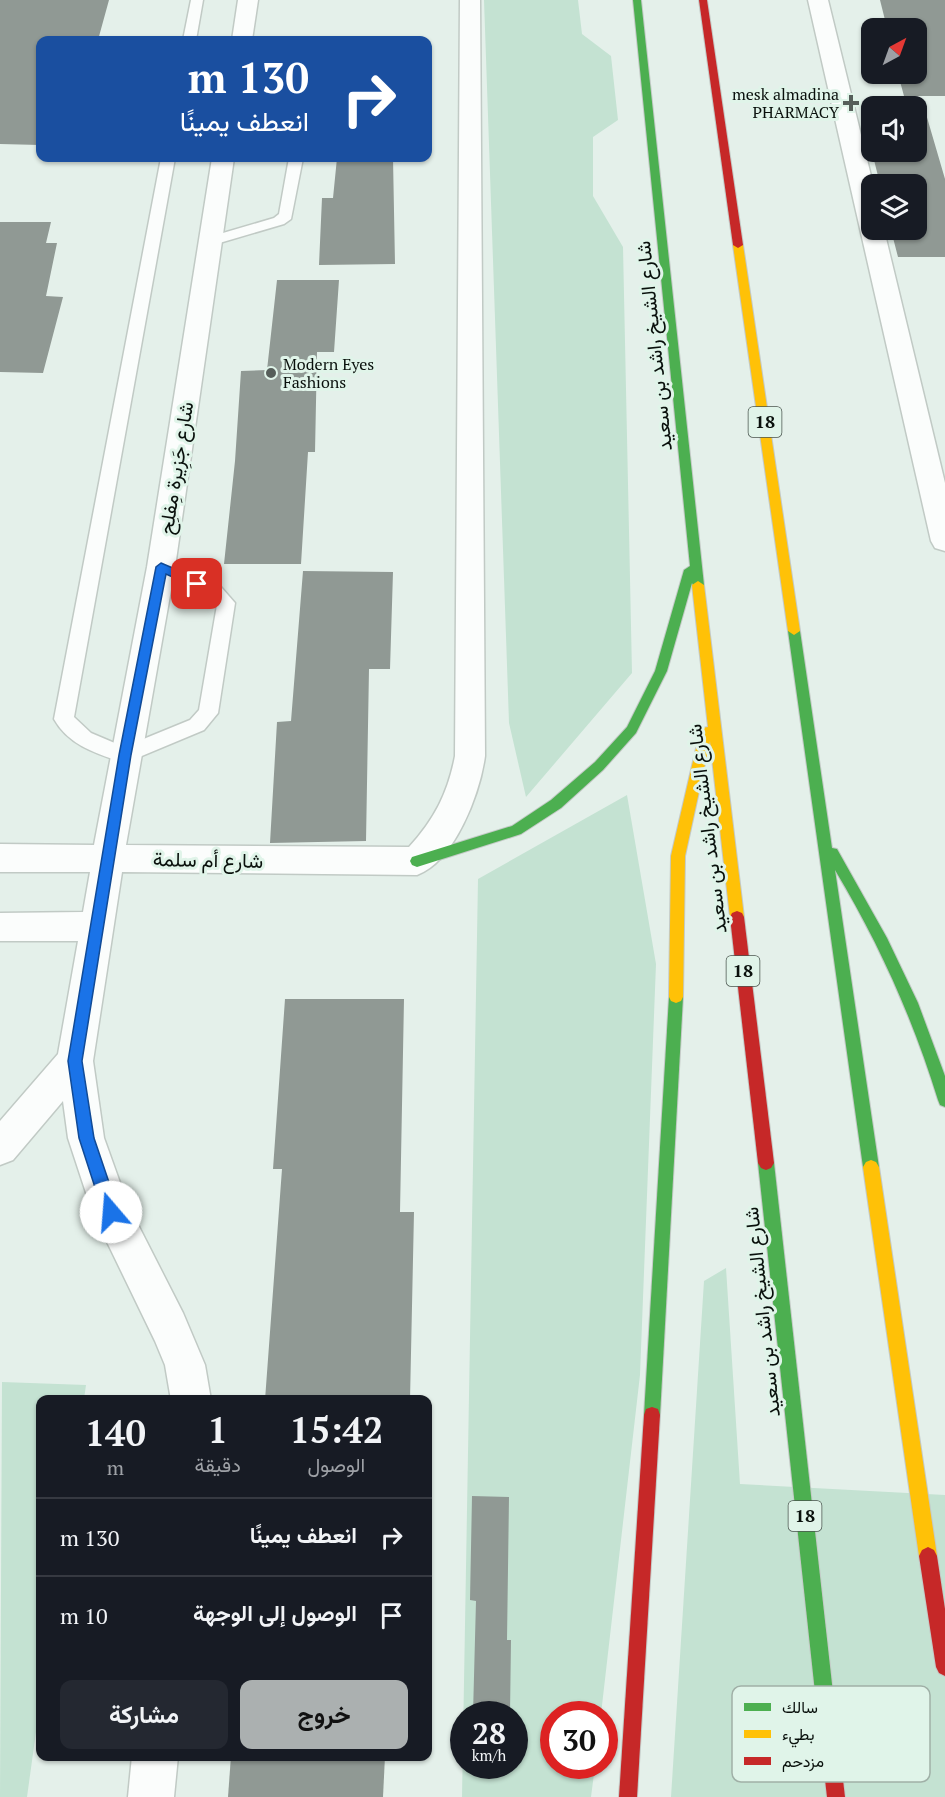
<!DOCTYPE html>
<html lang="ar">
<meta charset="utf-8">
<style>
:root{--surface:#171b24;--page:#242831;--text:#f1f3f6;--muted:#9ea1a6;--line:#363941;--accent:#abb0b0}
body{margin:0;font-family:"PT Serif",Vazirmatn,serif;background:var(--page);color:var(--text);direction:rtl;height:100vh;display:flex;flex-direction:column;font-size:22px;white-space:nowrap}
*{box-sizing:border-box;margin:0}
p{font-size:20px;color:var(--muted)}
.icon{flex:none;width:33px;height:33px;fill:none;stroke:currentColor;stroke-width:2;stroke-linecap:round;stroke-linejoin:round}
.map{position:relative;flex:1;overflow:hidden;direction:ltr}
.details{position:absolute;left:36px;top:1395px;width:396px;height:366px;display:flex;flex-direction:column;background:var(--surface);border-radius:12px;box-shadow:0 2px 4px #0004;direction:rtl}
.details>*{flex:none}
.hud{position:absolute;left:36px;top:36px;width:396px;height:126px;border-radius:12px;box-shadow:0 2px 4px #0004;direction:rtl;background:#1a4fa0;color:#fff;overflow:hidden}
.needle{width:39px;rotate:41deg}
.buttons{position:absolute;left:861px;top:18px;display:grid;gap:12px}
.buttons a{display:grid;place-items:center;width:66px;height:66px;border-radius:12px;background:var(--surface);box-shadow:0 2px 4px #0004;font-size:30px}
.speed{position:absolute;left:450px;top:1701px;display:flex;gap:12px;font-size:30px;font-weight:700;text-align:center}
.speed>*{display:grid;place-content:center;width:78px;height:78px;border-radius:50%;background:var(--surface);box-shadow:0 2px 4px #0004;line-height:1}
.speed small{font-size:15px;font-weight:400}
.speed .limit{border:9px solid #d22;background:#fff;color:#111}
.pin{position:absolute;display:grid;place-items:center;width:51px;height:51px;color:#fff;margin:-26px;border-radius:12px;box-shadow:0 3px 9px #0006}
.me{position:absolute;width:66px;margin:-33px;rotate:342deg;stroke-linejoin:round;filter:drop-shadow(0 0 4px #0008)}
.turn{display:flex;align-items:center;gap:21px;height:126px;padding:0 24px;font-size:27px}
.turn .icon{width:78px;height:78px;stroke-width:2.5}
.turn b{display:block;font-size:42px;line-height:51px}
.eta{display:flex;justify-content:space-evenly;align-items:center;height:102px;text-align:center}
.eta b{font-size:36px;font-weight:700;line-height:42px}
.button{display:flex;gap:12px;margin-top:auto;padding:12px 24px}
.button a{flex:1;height:69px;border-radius:12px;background:var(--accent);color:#111;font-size:24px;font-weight:700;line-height:69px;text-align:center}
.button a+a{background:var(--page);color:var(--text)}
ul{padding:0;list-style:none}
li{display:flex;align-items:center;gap:18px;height:78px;padding:0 24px;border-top:2px solid var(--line)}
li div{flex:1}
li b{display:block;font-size:22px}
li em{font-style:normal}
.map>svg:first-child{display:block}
</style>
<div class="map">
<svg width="945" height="1797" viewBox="0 0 945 1797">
<rect width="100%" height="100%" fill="#e4f0ea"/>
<g fill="#c4e2d2" fill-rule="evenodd">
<path d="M 484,0 L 578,0 L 582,34 L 611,56 L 618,120 L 593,137 L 593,196 L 623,247 L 632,673 L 526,797 L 509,723 Z"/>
<path d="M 627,795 L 656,964 L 640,1375 L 601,1714 L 554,1714 L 554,1766 L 595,1766 L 591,1797 L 462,1797 L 478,879 ZM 464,1714 L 514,1714 L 514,1766 L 464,1766 Z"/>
<path d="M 726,1268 L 740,1484 L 945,1495 L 945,1797 L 671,1797 L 704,1281 Z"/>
<path d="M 2,1382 L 86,1385 L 84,1399 L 40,1400 L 40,1703 L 27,1797 L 0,1797 Z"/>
</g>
<g fill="#909994">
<path d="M 0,0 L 109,0 L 98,40 L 40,40 L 40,145 L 0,144 Z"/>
<path d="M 880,0 L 945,0 L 945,96 L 904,96 L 898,74 L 916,74 L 916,28 L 887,28 Z"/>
<path d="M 862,114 L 872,114 L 872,151 Z"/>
<path d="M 916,114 L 926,114 L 945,179 L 945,257 L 898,257 L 891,230 L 916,230 L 916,184 L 880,184 L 872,152 L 916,152 Z"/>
<path d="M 337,158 L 393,158 L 395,264 L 319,265 L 322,198 L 333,198 Z"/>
<path d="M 0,222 L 51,222 L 46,243 L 57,243 L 46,296 L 63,297 L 43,373 L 0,372 Z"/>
<path d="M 277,280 L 339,280 L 334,352 L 317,352 L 315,452 L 308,452 L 301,564 L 224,564 L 235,461 L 241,371 L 267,370 Z"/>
<path d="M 303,571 L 393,572 L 390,669 L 369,669 L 366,841 L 270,843 L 277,722 L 291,721 Z"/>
<path d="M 285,999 L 404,999 L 400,1212 L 414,1212 L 410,1400 L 265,1400 L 282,1169 L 273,1169 Z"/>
<path d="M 472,1496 L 509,1497 L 507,1640 L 511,1640 L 510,1714 L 473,1714 L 476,1601 L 470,1600 Z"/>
<path d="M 231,1756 L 385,1756 L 383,1797 L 228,1797 Z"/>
</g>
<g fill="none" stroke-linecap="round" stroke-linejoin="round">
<defs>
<g id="lane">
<path d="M 191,0 L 203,0 L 196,40 L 183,40 Z"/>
<path d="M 161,158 L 175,158 L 74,717 L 91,733 L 124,747 L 190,720 L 199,710 L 217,605 L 209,597 L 155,572 L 152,567 L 155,562 L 161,560 L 167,562 L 221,587 L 235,603 L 218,713 L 204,730 L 125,763 C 98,754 69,746 54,719 Z"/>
<path d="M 289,158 L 303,158 L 291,219 L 284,224 L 216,244 L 206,244 L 203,241 L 206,238 L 274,218 L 279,214 Z"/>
</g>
<g id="street">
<path d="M 238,0 L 258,0 L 252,40 L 232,40 Z"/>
<path d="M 460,0 L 480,0 L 485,756 C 480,793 455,861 417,875 L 122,872 L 93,1061 L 104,1138 L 128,1205 L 183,1313 L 205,1365 L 211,1400 L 171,1400 L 165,1365 L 155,1341 L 92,1211 L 68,1138 L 63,1101 L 13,1160 L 0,1165 L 0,1121 L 58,1054 L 78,941 L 0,941 L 0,913 L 83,912 L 90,872 L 0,872 L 0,844 L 94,845 L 147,567 L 212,158 L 234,158 L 175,567 L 126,845 L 409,847 C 434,820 448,793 455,756 Z"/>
<path d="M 808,0 L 828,0 L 873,184 L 872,230 L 884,230 L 945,483 L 945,551 L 935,548 L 931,541 Z"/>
<path d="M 132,1756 L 178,1756 L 174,1797 L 128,1797 Z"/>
</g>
<g id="fast">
<path d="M 633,0 L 641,0 L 704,585 L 698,589 L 694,588 L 692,583 L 667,671 L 636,733 L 603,770 L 561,808 L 521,834 L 417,867 L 412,865 L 410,861 L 412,857 L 512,826 L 551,800 L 595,762 L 627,727 L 655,671 L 684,570 L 690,566 Z"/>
<path d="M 794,627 L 800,631 L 832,848 L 837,849 L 887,938 L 918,1003 L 945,1076 L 945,1107 L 940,1105 L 938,1100 C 913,1019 879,943 835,870 L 879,1167 L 876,1172 L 871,1174 L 866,1172 L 863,1167 L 788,631 Z"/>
<path d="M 676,991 L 681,993 L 683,997 L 660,1415 L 658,1421 L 652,1423 L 646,1421 L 644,1415 L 669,997 L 671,993 Z"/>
<path d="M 766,1156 L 771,1158 L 774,1163 L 836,1720 L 833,1726 L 827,1729 L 821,1726 L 818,1720 L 758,1163 L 761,1158 Z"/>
</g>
<g id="slow">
<path d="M 738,242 L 743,245 L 800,631 L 794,635 L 788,631 L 733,245 Z"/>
<path d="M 698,581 L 704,585 L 744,917 L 742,921 L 737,923 L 732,921 L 730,917 L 710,741 L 685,856 L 683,997 L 681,1001 L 676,1003 L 671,1001 L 669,997 L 671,856 L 700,731 L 702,728 L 708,727 L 692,585 Z"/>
<path d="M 871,1160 L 876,1162 L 879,1167 L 937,1556 L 934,1562 L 928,1565 L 922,1562 L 919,1556 L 863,1167 L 866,1162 Z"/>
</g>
<g id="jam">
<path d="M 699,0 L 707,0 L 743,245 L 738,248 L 733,245 Z"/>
<path d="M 737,911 L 742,913 L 744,917 L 774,1163 L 771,1168 L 766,1170 L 761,1168 L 758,1163 L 730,917 L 732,913 Z"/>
<path d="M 652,1407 L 658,1409 L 660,1415 L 637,1797 L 619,1797 L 644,1415 L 646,1409 Z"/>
<path d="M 928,1547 L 934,1550 L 937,1556 L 945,1609 L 945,1676 L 939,1673 L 936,1667 L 919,1556 L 922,1550 Z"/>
<path d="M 827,1711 L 833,1714 L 836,1720 L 845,1797 L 827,1797 L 818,1720 L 821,1714 Z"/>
</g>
</defs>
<use href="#lane" stroke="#c1cac5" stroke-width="3"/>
<use href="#street" stroke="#c1cac5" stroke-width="3"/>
<use href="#fast" stroke="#c4cac7" stroke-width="2"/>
<use href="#slow" stroke="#c4cac7" stroke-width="2"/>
<use href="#jam" stroke="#c4cac7" stroke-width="2"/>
<use href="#lane" fill="#fbfdfc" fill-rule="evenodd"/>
<use href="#street" fill="#fbfdfc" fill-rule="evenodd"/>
<use href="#fast" fill="#4caf50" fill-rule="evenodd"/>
<use href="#slow" fill="#ffc107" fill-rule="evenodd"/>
<use href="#jam" fill="#c62828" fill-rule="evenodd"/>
</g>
<path fill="#1a73e8" stroke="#114b97" stroke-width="1.5" d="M 161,563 L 201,580 L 203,584 L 197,588 L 166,574 L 131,755 L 82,1061 L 94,1138 L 119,1212 L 116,1217 L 111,1219 L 105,1217 L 103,1212 L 79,1138 L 68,1061 L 119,755 L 156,567 Z"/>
<g fill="#565e5a" stroke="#e0f4e9" stroke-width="2">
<path d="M848 94h6v6h6v6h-6v6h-6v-6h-6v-6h6z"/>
<circle cx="271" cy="373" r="6"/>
</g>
<g text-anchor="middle" stroke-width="6" stroke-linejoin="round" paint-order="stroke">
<g font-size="16" fill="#09100c" stroke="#e0f4e9" text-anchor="end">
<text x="839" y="100">mesk almadina<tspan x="839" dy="18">PHARMACY</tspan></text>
<text x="283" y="370" text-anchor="start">Modern Eyes<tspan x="283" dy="18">Fashions</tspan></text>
</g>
<g fill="#e0f4e9" stroke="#4a544e" stroke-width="1.5">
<rect x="748.5" y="407" width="33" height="30" rx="4.5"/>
<rect x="726.5" y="956" width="33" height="30" rx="4.5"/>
<rect x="788.5" y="1501" width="33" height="30" rx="4.5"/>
</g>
<g font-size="18" font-weight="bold" fill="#09100c">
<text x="765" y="428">18</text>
<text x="743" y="977">18</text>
<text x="805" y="1522">18</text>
</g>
<g font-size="20" fill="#09100c" stroke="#e0f4e9">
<text transform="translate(654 346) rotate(-96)" y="7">شارع الشيخ راشد بن سعيد</text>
<text transform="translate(176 468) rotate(-81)" y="7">شارع جَزِيرة مِفلِح</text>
<text transform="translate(707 829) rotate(-97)" y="7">شارع الشيخ راشد بن سعيد</text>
<text transform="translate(208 860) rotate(1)" y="7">شارع أم سلمة</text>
<text transform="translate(762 1312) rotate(-96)" y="7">شارع الشيخ راشد بن سعيد</text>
</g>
</g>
<rect x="732" y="1686" width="198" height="96" rx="9" fill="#e0f4e9" stroke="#a0b0a7" stroke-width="1.5"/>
<rect x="744" y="1703" width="27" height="8" fill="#4caf50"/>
<rect x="744" y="1730" width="27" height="8" fill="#ffc107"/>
<rect x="744" y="1757" width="27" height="8" fill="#c62828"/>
<g font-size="16" fill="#09100c">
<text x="782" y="1713">سالك</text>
<text x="782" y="1740">بطيء</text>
<text x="782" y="1767">مزدحم</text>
</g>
</svg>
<div class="buttons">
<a><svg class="needle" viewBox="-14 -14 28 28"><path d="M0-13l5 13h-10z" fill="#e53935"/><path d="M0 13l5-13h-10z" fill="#9ea1a6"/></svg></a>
<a><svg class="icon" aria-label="sound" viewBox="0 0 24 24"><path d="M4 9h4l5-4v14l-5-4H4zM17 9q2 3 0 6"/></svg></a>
<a><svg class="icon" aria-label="layers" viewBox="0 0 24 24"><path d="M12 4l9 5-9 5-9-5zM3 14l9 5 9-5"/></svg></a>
</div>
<div class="speed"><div>28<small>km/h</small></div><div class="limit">30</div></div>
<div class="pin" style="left:197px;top:584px;background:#d93025"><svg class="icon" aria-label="arrive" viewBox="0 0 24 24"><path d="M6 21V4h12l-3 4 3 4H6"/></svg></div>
<svg class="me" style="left:111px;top:1212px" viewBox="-20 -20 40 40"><circle r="19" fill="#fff"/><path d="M0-13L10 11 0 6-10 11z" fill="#1a73e8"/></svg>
<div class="hud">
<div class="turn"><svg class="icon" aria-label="right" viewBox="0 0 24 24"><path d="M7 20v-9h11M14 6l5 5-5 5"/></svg><div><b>130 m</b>انعطف يمينًا</div></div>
</div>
<section class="details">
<div class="eta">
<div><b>15:42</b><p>الوصول</p></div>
<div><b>1</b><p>دقيقة</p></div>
<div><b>140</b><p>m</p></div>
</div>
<ul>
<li><svg class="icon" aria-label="right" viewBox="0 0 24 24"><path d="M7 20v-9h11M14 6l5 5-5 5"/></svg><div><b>انعطف يمينًا</b></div><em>130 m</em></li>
<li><svg class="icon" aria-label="arrive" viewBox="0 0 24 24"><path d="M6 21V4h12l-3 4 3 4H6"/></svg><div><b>الوصول إلى الوجهة</b></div><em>10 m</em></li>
</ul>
<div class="button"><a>خروج</a><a>مشاركة</a></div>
</section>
</div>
